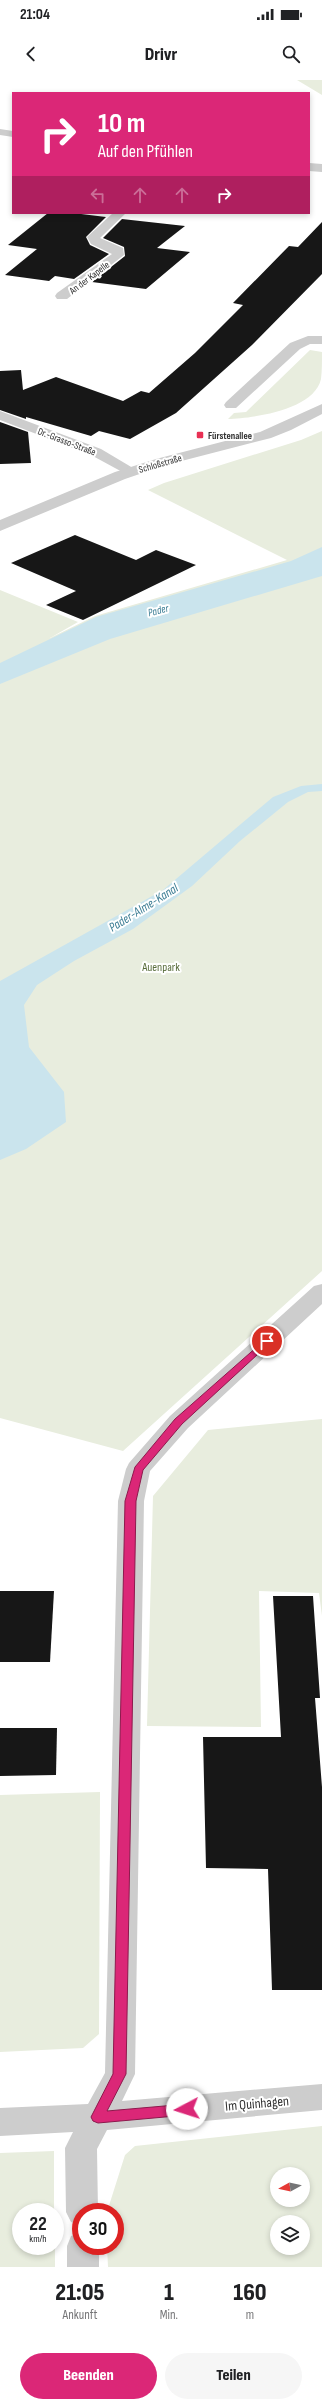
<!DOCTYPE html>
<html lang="de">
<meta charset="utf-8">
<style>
:root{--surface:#fff;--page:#f6f6f6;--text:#202124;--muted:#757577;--accent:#db2777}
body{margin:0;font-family:"Sofia Sans Condensed",sans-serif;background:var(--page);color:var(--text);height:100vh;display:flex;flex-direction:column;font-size:15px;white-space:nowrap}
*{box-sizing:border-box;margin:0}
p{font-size:13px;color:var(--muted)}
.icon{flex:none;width:22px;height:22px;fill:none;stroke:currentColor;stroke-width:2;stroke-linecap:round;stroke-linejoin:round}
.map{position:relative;height:2187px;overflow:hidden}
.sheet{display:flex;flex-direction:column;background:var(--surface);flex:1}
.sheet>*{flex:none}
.banner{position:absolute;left:12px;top:12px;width:298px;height:122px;border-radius:0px;box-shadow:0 2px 6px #0003;background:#db2777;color:#fff;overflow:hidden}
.needle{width:26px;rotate:262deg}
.tools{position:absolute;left:270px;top:2087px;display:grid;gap:8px}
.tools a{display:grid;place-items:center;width:40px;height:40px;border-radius:50%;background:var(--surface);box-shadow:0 2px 6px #0003;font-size:20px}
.speed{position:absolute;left:12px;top:2123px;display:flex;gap:8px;font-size:20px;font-weight:700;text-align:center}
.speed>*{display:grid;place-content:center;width:52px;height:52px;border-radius:50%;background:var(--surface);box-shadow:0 2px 6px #0003;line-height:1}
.speed small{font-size:10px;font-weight:400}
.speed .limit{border:6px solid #d22;background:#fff;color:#111}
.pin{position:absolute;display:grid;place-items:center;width:34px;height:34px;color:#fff;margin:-17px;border:2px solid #fff;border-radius:50%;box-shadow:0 1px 4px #0007}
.me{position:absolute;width:44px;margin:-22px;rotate:265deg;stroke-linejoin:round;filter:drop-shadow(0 0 3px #0008)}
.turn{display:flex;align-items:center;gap:14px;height:84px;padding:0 20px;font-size:18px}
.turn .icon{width:52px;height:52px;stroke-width:2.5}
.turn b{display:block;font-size:28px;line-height:34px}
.lanes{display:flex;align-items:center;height:38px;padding:0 20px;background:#0003;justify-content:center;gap:20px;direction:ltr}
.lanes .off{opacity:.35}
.eta{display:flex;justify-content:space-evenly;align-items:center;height:68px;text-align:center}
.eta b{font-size:24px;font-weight:800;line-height:28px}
.cta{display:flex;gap:8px;margin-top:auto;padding:8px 20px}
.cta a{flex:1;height:46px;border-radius:24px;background:var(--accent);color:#fff;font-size:16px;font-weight:800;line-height:46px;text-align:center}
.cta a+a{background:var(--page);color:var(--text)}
.status{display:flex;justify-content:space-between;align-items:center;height:28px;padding:0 20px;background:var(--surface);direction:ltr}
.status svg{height:11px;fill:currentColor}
header{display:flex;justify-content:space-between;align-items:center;height:52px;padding:0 20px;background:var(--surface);font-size:18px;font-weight:800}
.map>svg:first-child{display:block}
</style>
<div class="status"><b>21:04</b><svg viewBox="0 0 49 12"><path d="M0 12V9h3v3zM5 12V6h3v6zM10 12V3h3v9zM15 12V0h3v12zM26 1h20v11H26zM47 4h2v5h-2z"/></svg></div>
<header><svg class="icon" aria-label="back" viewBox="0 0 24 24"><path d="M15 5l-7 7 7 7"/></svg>Drivr<svg class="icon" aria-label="search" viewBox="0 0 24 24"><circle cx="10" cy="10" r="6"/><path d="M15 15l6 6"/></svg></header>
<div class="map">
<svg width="322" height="2187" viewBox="0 0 322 2187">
<rect width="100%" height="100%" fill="#fff"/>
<g fill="#e8edde" fill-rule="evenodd">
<path d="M 297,0 L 322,0 L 322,15 Z"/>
<path d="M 310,270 L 322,272 C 322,281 322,291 321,299 C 314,330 254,338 228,339 L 234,333 L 246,332 Z"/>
<path d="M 322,351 L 322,1191 L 123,1371 L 0,1338 L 0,510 L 78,542 L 50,558 L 95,536 L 287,480 L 148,410 L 164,403 L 301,360 Z"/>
<path d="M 322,1339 L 322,1536 L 319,1513 L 259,1511 L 261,1647 L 147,1646 L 153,1416 L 208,1350 Z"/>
<path d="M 100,1712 L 99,1954 L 83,1968 L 0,1972 L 0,1715 Z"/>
<path d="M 322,2046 L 322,2187 L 108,2187 L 107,2166 L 115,2166 L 115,2132 L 107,2132 L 125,2075 L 135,2066 ZM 277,2094 L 303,2094 L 303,2120 L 277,2120 ZM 277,2142 L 303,2142 L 303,2168 L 277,2168 Z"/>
<path d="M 54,2071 L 54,2132 L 21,2132 L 21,2166 L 55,2166 L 55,2187 L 0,2187 L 0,2073 Z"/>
</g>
<g fill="#cae4ed">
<path d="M 322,467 L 322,496 L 110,559 L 0,604 L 0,583 L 96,537 L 291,481 Z"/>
<path d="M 322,704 L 322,711 L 308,712 L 288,722 L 240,761 L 192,806 L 133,849 L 74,881 L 37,905 L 24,925 L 29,967 L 64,1012 L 66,1042 L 26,1069 L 0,1080 L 0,901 L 163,810 L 273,717 L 301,706 Z"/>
</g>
<g fill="#171717">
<path d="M 48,133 L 73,133 L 106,137 L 86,157 L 90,165 L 109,174 L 74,199 L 55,196 L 49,201 L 5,195 L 37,169 L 8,165 Z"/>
<path d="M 122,139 L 185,146 L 157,168 L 190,172 L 146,209 L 92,202 L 125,176 L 124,167 L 103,158 Z"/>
<path d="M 322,142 L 322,194 L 252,265 L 176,333 L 130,359 L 99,351 L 91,356 L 26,337 L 26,339 L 0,330 L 0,291 L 21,290 L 23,310 L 56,297 L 123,321 L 141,311 L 149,313 L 195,273 L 243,225 L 233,223 L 289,166 L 298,167 Z"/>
<path d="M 0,342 L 28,352 L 31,383 L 0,384 Z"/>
<path d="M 75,455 L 136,480 L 156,470 L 196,485 L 83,540 L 46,525 L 76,511 L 11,483 Z"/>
<path d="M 0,1511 L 54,1511 L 50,1582 L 0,1582 Z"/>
<path d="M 273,1516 L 313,1516 L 320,1618 L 315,1618 L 322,1707 L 322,1910 L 272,1910 L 268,1789 L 206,1788 L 203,1657 L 281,1657 Z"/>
<path d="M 0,1648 L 57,1648 L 56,1695 L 0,1696 Z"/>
</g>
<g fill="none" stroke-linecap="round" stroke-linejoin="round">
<g fill="#cdcdcd" fill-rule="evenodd">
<path d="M 0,49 L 13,51 L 13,57 L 0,55 Z"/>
<path d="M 309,83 L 322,84 L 322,92 L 309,91 Z"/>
<path d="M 113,133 L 126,133 L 100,158 L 123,168 L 124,175 L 67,219 L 57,219 L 55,216 L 57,213 L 112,174 L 91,164 L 87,157 Z"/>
<path d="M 308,256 L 322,256 L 322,264 L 310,264 L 300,269 L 236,328 L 226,328 L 224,325 L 226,322 L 290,263 Z"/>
<path d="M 0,331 L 101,369 L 138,391 L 131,395 L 126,394 L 91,375 L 0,340 Z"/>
<path d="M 322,1204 L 322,1224 L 188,1348 L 150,1391 L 144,1421 L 135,1994 L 122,2021 L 322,2004 L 322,2030 L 107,2050 L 97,2069 L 98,2132 L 81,2132 L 81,2146 L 71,2142 L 66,2132 L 65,2068 L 73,2052 L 0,2056 L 0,2028 L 88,2024 L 105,1993 L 118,1421 L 126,1389 L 129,1383 L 170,1336 L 314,1206 Z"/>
<path d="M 81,2152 L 81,2166 L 99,2166 L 99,2187 L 67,2187 L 67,2166 L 71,2156 Z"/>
</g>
<path fill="#cdcdcd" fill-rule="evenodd" d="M 322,324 L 322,334 L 291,350 L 271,358 L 166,385 L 125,399 L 0,451 L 0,440 L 115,392 L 156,379 L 260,352 Z"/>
</g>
<path fill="#db2777" stroke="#8e194d" d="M 267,1258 L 272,1261 L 270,1263 L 182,1344 L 143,1390 L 136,1421 L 126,1994 L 107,2031 L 187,2024 L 192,2025 L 194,2029 L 192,2033 L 187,2035 L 98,2043 L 93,2041 L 91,2037 L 113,1994 L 125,1421 L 135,1387 L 175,1339 Z"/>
<rect fill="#e83054" stroke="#fff" stroke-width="1.5" x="196" y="351" width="8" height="8" rx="2"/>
<g text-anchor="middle" stroke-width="4" stroke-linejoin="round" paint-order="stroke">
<g font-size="10" fill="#303030" stroke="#fff">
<text transform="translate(89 197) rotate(-37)" y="4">An der Kapelle</text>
<text transform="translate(67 361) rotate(21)" y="4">Dr.-Grasso-Straße</text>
<text transform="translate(160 383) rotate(-16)" y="4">Schloßstraße</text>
</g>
<g font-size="10" font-weight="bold" fill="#303030" stroke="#fff" text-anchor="start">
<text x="208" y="359">Fürstenallee</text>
</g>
<g font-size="11" font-style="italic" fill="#3c7d94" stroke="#fff">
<text transform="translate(158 530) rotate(-15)" y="4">Pader</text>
</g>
<g font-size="12" fill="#596d3c" stroke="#fff">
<text x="161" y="891">Auenpark</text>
</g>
<g font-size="13" font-style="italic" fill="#3c7d94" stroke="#fff">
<text transform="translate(143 827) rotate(-32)" y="5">Pader-Alme-Kanal</text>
</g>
<g font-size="14" fill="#303030" stroke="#fff">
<text transform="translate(257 2023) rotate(-5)" y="5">Im Quinhagen</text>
</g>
</g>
</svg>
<div class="tools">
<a><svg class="needle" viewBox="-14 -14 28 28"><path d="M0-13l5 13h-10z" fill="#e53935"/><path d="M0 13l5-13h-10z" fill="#757577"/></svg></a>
<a><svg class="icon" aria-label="layers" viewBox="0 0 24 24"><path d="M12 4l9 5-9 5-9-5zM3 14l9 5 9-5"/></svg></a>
</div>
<div class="speed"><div>22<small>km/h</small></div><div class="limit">30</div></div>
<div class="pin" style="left:267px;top:1261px;background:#d93025"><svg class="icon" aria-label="arrive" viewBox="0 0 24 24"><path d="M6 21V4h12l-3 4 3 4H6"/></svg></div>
<svg class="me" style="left:187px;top:2029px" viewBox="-20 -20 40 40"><circle r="19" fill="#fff"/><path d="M0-13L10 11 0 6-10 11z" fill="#db2777"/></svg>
<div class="banner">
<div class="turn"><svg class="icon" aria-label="right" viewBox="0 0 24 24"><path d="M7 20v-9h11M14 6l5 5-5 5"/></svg><div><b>10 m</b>Auf den Pfühlen</div></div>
<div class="lanes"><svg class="icon off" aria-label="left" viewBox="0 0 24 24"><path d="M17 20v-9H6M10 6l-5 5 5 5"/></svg><svg class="icon off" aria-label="ahead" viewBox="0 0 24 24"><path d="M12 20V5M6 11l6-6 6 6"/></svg><svg class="icon off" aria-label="ahead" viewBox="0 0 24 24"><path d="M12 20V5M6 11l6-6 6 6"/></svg><svg class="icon" aria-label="right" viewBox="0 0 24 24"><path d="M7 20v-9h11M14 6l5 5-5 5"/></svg></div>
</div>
</div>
<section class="sheet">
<div class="eta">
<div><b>21:05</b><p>Ankunft</p></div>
<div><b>1</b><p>Min.</p></div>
<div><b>160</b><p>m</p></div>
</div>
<div class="cta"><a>Beenden</a><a>Teilen</a></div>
</section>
